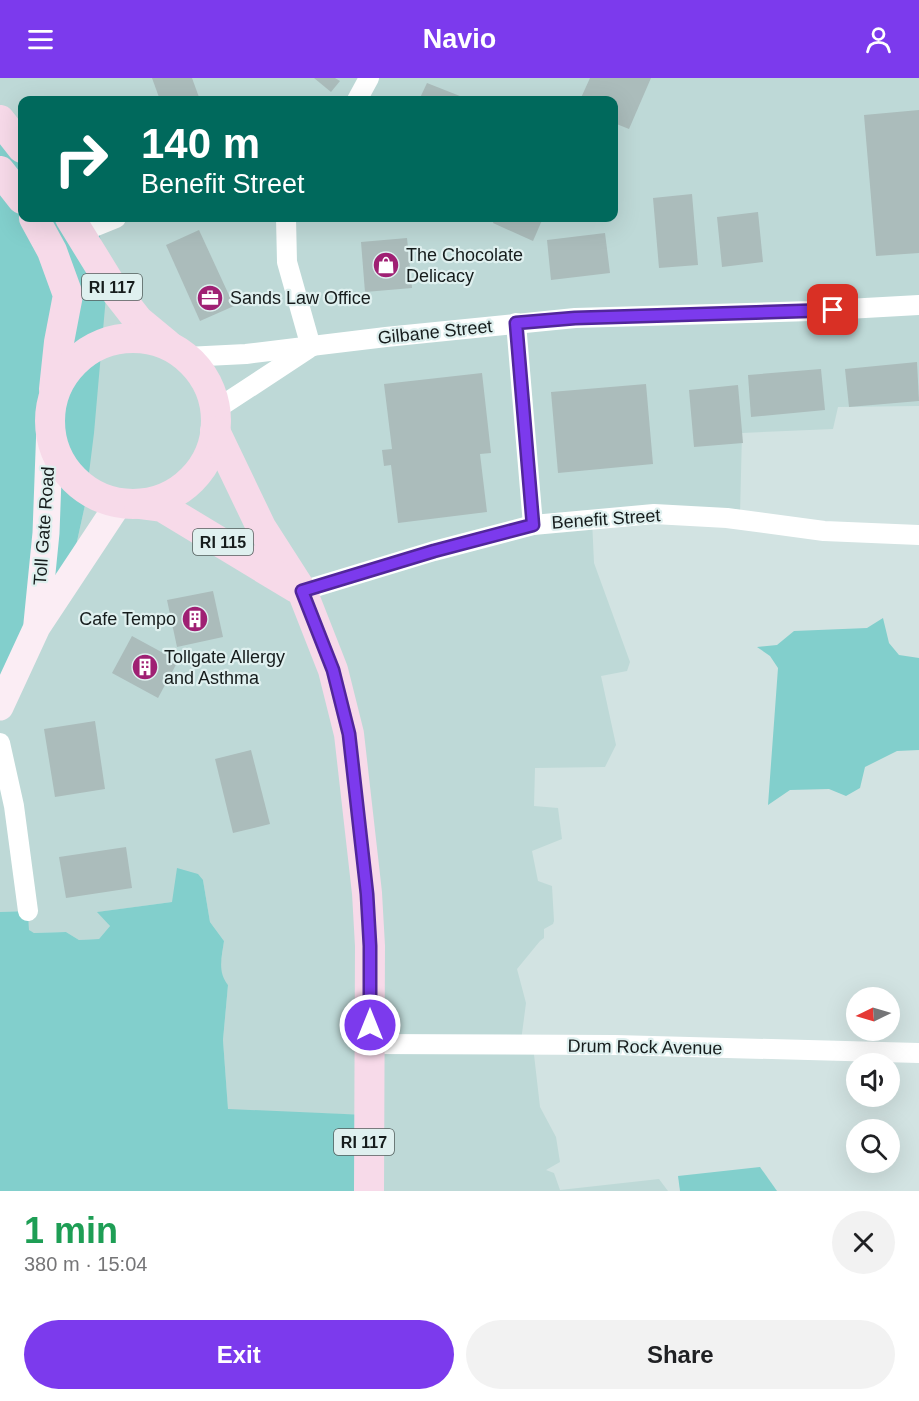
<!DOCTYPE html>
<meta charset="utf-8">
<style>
:root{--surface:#fff;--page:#f2f2f2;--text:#202124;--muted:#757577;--accent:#7c3aed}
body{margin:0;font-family:Arial,sans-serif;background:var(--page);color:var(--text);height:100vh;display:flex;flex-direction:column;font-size:22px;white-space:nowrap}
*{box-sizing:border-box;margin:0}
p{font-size:20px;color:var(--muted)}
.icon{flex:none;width:33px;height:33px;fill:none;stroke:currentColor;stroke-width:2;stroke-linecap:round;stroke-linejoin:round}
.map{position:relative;height:1113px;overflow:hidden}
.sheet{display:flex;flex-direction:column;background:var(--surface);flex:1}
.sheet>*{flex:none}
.guide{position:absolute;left:18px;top:18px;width:600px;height:126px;border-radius:12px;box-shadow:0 6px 24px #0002;background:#00695c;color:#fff;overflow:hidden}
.needle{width:39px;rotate:265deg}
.tools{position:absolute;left:846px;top:909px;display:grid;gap:12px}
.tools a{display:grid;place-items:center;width:54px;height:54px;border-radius:50%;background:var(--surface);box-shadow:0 6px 24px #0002;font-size:30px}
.pin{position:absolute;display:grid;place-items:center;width:51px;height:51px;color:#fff;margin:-26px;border-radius:12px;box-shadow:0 3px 9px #0006}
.me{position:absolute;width:66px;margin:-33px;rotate:0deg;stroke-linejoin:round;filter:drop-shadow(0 0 4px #0008)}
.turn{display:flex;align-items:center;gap:21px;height:126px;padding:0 24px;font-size:27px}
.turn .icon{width:78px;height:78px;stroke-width:2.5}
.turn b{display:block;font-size:42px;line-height:51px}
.round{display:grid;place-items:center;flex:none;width:63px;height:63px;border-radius:32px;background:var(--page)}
.head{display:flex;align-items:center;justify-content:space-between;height:102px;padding:0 24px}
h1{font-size:36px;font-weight:800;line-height:45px;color:#1e9e55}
.action{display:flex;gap:12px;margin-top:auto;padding:12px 24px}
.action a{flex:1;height:69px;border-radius:36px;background:var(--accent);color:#fff;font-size:24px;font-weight:800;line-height:69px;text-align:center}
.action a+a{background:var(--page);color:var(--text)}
header{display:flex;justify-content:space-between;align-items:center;height:78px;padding:0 24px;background:var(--accent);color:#fff;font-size:27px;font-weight:800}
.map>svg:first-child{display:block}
</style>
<header><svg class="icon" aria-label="menu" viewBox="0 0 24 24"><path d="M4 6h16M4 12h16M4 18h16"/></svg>Navio<svg class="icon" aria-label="person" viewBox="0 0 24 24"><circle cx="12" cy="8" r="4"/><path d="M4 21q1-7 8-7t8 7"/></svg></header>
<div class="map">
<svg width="919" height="1113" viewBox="0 0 919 1113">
<rect width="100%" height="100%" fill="#d2e3e2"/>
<path fill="#bed9d7" d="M 0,0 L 919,0 L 919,328 L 838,329 L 833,351 L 742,355 L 740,437 L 592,442 L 594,485 L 630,584 L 627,593 L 601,598 L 616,667 L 605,689 L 535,690 L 534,728 L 558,730 L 562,761 L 532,773 L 538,803 L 552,808 L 554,843 L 553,846 L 544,851 L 544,860 L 540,863 L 517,891 L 526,925 L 521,963 L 533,968 L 540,1029 L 556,1059 L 560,1084 L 546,1092 L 554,1095 L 560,1112 L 659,1101 L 668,1113 L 373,1113 L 366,1037 L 228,1032 L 223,962 L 228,907 L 223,901 L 220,889 L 224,863 L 210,844 L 203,802 L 172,824 L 98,834 L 110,848 L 99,861 L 79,862 L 66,854 L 34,855 L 29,853 L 28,833 L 0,834 L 0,629 L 74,477 L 85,427 L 105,189 L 97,140 L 614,140 L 614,22 L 22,22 L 22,42 L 0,44 Z"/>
<g fill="#82cfcc">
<path d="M 22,42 L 22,140 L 97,140 L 105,189 L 106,218 L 94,355 L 85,427 L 74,477 L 0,629 L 0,44 Z"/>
<path d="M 883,540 L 889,565 L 899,577 L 919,580 L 919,672 L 897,673 L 865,689 L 860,710 L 846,718 L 829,711 L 790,712 L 768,727 L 778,590 L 770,578 L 757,569 L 777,567 L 794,553 L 867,550 Z"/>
<path d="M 177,790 L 198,796 L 203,802 L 210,844 L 224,863 C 222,878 217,894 228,907 L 223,962 L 228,1031 L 367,1037 L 359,1113 L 0,1113 L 0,834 L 28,833 L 29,852 L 34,855 L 66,854 L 79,862 L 99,861 L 110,848 L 97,834 L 172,824 Z"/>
<path d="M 760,1089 L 777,1113 L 680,1113 L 678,1098 Z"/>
</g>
<g fill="#abbcbb">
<path d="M 152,0 L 192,0 L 200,22 L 160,22 Z"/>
<path d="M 314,0 L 335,0 L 340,3 L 331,14 Z"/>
<path d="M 590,0 L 651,0 L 629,51 L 614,45 L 614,22 L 580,22 Z"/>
<path d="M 427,5 L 470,22 L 419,22 Z"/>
<path d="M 919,32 L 919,175 L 876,178 L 864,37 Z"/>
<path d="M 692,116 L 698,187 L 659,190 L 653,120 Z"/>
<path d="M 758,134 L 763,184 L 722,189 L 717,139 Z"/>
<path d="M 495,140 L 543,140 L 533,163 L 493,145 Z"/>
<path d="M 199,152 L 234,228 L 200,243 L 166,167 Z"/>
<path d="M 605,155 L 610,195 L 551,202 L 547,162 Z"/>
<path d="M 407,160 L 412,210 L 365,214 L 361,164 Z"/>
<path d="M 917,284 L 919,323 L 849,329 L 845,291 Z"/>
<path d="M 821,291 L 825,332 L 751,339 L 748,297 Z"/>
<path d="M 482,295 L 491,375 L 480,376 L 487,434 L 398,445 L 391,387 L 384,388 L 382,372 L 392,371 L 384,306 Z"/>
<path d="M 646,306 L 653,386 L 558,395 L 551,314 Z"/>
<path d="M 738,307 L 743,365 L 694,369 L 689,312 Z"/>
<path d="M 213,513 L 223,559 L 177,569 L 167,522 Z"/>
<path d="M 132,558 L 178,583 L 158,620 L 112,595 Z"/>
<path d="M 95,643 L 105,711 L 55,719 L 44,651 Z"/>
<path d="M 251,672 L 270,746 L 233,755 L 215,681 Z"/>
<path d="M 126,769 L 132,810 L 66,820 L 59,779 Z"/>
</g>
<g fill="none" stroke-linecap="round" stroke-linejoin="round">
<g stroke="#fff" stroke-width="20">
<path d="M 357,22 L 369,0"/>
<path d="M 286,140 L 287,184 L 311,269"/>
<path d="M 79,155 L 116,140"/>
<path d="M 516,245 L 533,447"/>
<path d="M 186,279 L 246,276 L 386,259 L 575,240 L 811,233 L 919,227"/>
<path d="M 215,332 L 308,271"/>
<path d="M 302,513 L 434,473 L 533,447 L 654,436 L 727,440 L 824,453 L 919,457"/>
<path d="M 0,665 L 14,728 L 28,833"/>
<path d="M 371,966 L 615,967 L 919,975"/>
</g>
<g stroke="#fbedf4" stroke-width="27">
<path d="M 37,545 L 46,455 L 50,347"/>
<path d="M 0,629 L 37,549 L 119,425"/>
</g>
<g stroke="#f7dae9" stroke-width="30">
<path d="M 0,42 L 22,70"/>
<path d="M 0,93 L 22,121"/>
<path d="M 34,140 L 52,173 L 68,217 L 59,264 L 54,311"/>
<path d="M 70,140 L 113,210 L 138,242 L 167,266"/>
<circle cx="133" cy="343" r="83"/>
<path d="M 215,353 L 261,449 L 302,513 L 333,592 L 349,656 L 367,815 L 370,868 L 369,1113"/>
<path d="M 139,426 L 162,429 L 296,510"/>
</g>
</g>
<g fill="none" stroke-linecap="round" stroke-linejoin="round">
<defs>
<path id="route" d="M 370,947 L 370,868 L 367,816 L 349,656 L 333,592 L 302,513 L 434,473 L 533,447 L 516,245 L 575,240 L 833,232"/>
</defs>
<use href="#route" stroke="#51269a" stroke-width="15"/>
<use href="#route" stroke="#7c3aed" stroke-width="10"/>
</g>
<defs>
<symbol id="shop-disc" viewBox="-11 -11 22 22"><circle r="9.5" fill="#9f2073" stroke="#dff0ef"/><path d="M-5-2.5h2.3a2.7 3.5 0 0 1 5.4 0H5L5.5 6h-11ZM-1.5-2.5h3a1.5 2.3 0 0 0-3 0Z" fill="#fff"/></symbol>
<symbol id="office-disc" viewBox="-11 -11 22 22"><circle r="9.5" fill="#9f2073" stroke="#dff0ef"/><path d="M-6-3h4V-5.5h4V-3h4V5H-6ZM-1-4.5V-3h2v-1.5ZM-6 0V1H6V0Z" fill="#fff"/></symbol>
<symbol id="building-disc" viewBox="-11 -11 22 22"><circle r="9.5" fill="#9f2073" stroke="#dff0ef"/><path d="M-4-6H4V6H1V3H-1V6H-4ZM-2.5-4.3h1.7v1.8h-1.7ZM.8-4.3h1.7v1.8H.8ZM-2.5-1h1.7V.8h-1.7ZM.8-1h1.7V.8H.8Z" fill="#fff"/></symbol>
</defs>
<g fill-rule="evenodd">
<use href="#shop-disc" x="371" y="172" width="30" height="30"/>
<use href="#office-disc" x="195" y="205" width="30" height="30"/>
<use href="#building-disc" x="180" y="526" width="30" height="30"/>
<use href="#building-disc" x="130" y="574" width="30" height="30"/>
</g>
<g text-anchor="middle" stroke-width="4.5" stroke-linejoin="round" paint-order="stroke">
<g fill="#dff0ef" stroke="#525c5b" stroke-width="1.5">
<rect x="82" y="196" width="60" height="26" rx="4.5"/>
<rect x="193" y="451" width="60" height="26" rx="4.5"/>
<rect x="334" y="1051" width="60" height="26" rx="4.5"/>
</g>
<g font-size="16" font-weight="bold" fill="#161c1c">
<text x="112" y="215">RI 117</text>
<text x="223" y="470">RI 115</text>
<text x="364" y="1070">RI 117</text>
</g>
<g font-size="18" fill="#161c1c" stroke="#dff0ef" text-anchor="start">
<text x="406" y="183">The Chocolate<tspan x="406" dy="21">Delicacy</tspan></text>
<text x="230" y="226">Sands Law Office</text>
<text x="176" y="547" text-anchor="end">Cafe Tempo</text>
<text x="164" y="585">Tollgate Allergy<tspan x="164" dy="21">and Asthma</tspan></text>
</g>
<g font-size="18" fill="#161c1c" stroke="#dff0ef">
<text transform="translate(435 254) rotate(-6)" y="6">Gilbane Street</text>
<text transform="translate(606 441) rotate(-4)" y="6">Benefit Street</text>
<text transform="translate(44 448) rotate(-86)" y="6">Toll Gate Road</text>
<text transform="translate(645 969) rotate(1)" y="6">Drum Rock Avenue</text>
</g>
</g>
</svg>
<div class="tools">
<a><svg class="needle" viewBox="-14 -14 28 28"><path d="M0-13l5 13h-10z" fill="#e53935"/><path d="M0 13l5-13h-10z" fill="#757577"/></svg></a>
<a><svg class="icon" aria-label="sound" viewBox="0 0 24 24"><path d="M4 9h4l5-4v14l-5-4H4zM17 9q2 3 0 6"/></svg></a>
<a><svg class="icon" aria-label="search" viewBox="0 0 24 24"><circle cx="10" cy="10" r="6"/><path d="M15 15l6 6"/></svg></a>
</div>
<div class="pin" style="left:833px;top:232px;background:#d93025"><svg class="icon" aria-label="arrive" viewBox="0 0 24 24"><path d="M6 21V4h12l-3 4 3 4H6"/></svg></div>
<svg class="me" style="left:370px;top:947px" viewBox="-20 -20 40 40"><circle r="17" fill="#7c3aed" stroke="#fff" stroke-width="3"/><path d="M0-11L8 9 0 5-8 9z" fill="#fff"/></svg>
<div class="guide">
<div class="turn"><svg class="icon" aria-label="right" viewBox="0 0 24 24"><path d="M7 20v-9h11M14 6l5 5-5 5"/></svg><div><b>140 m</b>Benefit Street</div></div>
</div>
</div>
<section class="sheet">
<div class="head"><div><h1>1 min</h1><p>380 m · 15:04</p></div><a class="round"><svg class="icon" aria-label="close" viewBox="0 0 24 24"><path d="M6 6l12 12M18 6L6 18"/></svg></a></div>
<div class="action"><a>Exit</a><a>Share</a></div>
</section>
